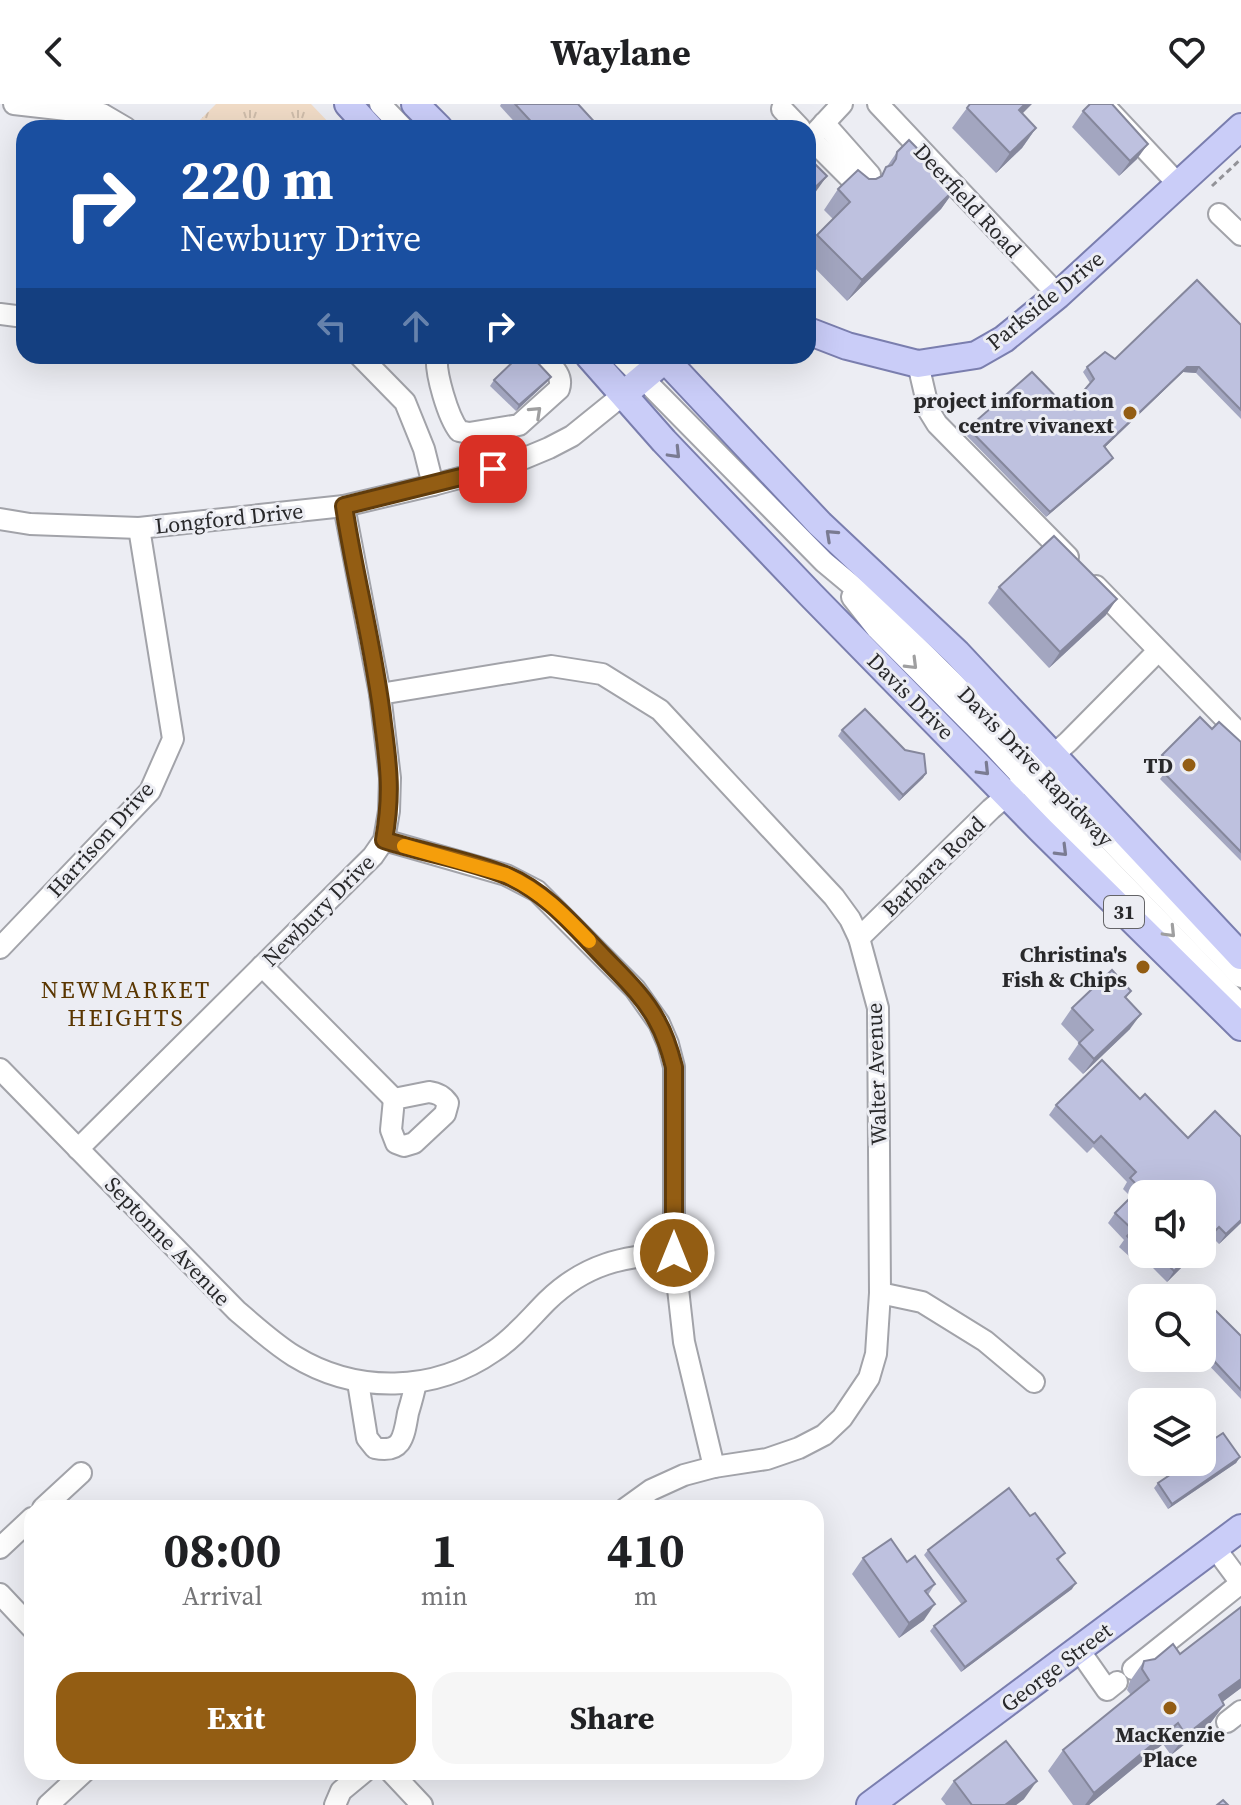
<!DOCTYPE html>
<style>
:root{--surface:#fff;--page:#f6f6f6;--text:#202124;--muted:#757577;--accent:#935d13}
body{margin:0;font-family:"Source Serif 4",serif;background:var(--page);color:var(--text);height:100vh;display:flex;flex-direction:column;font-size:30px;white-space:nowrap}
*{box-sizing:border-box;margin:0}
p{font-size:26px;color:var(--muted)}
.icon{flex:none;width:44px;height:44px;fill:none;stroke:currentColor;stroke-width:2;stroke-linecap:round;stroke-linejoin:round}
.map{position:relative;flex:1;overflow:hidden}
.drawer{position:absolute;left:24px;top:1396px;width:800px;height:280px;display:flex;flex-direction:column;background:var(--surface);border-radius:24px;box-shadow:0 8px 32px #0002}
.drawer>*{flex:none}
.top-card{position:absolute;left:16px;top:16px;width:800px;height:244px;border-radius:24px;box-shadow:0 8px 32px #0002;background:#1a4fa0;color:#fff;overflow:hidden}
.fabs{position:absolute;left:1128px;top:1076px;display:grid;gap:16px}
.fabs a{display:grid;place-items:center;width:88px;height:88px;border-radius:16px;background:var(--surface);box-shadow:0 8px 32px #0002;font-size:40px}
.pin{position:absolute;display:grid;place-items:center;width:68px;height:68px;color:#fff;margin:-34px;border-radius:16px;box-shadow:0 4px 12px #0006}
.me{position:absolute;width:88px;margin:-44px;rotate:0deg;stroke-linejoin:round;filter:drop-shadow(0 0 6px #0008)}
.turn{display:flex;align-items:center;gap:28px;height:168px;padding:0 32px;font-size:36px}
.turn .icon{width:104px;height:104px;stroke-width:2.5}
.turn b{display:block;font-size:56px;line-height:68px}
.lanes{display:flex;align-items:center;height:76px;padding:0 32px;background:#0003;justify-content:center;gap:40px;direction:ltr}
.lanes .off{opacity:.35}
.eta{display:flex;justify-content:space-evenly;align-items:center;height:136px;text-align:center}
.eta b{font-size:48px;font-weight:700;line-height:56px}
.button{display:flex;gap:16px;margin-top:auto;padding:16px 32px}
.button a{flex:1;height:92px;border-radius:24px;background:var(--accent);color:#fff;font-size:32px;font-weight:700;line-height:92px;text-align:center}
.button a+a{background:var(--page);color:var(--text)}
header{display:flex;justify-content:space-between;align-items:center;height:104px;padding:0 32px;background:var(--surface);font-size:36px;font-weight:700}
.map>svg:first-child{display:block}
</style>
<header><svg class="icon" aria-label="back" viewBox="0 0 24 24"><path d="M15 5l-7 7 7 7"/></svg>Waylane<svg class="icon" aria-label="heart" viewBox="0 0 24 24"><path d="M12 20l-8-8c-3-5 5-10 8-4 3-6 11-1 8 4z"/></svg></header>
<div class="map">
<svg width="1241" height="1701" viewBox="0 0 1241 1701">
<defs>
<pattern id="grass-tufts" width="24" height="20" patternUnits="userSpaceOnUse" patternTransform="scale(2)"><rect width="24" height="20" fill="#f1dcc7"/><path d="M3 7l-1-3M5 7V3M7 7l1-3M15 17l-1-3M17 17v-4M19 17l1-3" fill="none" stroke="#cfbdab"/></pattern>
</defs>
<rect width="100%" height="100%" fill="#ecedf3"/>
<path fill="url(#grass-tufts)" d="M 216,0 L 311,0 L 334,24 L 192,24 Z"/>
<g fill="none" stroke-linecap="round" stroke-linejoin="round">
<defs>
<g id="minor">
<path d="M 14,0 L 102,10 L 126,24"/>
<path d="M 380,0 L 403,24"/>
<path d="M 878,0 L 1058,191"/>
<path d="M 1103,0 L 1178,80"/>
<path d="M 782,5 L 800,24"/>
<path d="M 824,19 L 870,71"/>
<path d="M 815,29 L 842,0"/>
<path d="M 810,34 L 859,83"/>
<path d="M 1219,110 L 1241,131"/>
<path d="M 0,210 L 24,213"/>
<path d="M 360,252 L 405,298 L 424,345 L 433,381"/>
<path d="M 437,252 C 435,269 448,313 459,327 L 469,329 L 519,321 L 559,285 C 564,270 551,262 541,252"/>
<path d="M 621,252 L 824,458 L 872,498 L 1039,663 L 1241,873"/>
<path d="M 918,260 L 929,307 L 937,320 L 1068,453"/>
<path d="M 0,415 L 30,420 L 139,424 L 344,402 L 433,381 L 493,365 L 525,354 L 549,344 L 572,332 L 624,290"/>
<path d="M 1096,482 L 1241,631"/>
<path d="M 852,493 L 877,525 L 994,643 L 1057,711 L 1241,901"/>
<path d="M 380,590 L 551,562 L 602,570 L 660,606 L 834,793 L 850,815 L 859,834 L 878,904 L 880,1189 L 876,1250 L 869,1274 L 842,1314 L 824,1331 L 799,1344 L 767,1355 L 714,1363 L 684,1371 L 651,1386 L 626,1404"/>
<path d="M 1042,661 L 1068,638 L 1158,547"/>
<path d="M 384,736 L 506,771 L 537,787 L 635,885 L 659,919 L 668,940 L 674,963 L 674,1149 L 684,1238 L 714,1363"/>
<path d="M 859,834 L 991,705 L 1018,682"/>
<path d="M 0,844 L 150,687 L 173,635 L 139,424"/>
<path d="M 262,862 L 394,995"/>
<path d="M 0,965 L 237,1207 C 255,1222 273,1239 294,1252 C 356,1290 434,1289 494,1247 C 515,1233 530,1214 547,1197 C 585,1160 623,1152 674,1149"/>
<path d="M 429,988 C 438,989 443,992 448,999 L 445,1010 L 414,1039 L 404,1042 L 396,1039 L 391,1026 L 394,995 Z"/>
<path d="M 78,1045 L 373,752 L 384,736 L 389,707 L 390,674 L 380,590 L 344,402"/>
<path d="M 880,1189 L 922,1198 L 985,1237 L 1034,1278"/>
<path d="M 358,1278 L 367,1334 L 375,1344 C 403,1350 404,1331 408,1309 C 411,1299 414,1289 416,1278"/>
<path d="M 43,1404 L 81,1369"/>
<path d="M 0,1444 L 32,1414"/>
<path d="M 1215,1444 L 1241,1479"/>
<path d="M 0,1490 L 32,1524"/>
<path d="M 1079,1546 L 1107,1586 L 1117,1578"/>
<path d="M 1133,1565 L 1241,1479"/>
<path d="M 1227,1618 L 1241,1607"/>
<path d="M 391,1668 L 422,1701"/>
<path d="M 48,1701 L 84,1668"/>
<path d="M 335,1701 L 341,1687 L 364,1668"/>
</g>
<g id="major">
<path d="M 348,0 L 370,24"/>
<path d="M 415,0 L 439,24"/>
<path d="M 808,227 L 847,242 L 918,260 L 976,251 L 1004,235 L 1058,191 L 1241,23"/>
<path d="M 589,252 L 664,337 L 811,491 L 1041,726 L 1241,923"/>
<path d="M 662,252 L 820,420 L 957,549 L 1241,852"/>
<path d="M 624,290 L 669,252"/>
<path d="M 870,1701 L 1241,1424"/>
</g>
</defs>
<use href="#minor" stroke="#a2a3a9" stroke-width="24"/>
<use href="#major" stroke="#7a7eae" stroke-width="30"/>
<path stroke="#939398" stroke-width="3" stroke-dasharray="6 4" stroke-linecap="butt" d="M 1212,82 L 1241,55"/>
<use href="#minor" stroke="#fff" stroke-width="20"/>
<use href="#major" stroke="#cacdf8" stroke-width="26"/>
</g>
<g fill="#a3a6c0">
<path d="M 501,0 L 578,0 L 600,24 L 520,24 L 500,2 Z"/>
<path d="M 967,4 L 1022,9 L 1036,24 L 1022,44 L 996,69 L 952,24 Z"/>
<path d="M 1083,7 L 1137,55 L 1119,72 L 1072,23 Z"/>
<path d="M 897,48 L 956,84 L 941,105 L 847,197 L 808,157 L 808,144 L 817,131 L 833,115 L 824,106 L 838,85 L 869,75 L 876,75 L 879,74 Z"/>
<path d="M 1241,221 L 1241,315 L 1196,269 L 1183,268 L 1105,343 L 1109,359 L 1046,413 L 964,329 L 968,324 L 1068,305 L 1090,279 L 1083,268 L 1087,263 Z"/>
<path d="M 535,256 L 551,273 L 547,278 L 516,307 L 490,282 L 494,276 Z"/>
<path d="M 999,483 L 1106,511 L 1049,564 L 988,499 Z"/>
<path d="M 1212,625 L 1241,638 L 1241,757 L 1160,675 L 1167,666 L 1158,656 L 1162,651 Z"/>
<path d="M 842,626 L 926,669 L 923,674 L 899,697 L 838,632 Z"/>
<path d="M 1131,887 L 1126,894 L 1130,925 L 1083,970 L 1068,955 L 1079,939 L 1061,920 L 1072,904 Z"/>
<path d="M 1140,995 L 1188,1034 L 1241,1033 L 1241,1119 L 1219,1140 L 1212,1133 L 1142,1090 L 1142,1150 L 1195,1150 L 1167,1178 L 1136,1147 L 1130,1153 L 1119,1143 L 1124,1136 L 1108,1119 L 1115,1109 L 1131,1093 L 1123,1085 L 1127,1078 L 1093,1043 L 1087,1049 L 1049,1011 L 1056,1001 Z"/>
<path d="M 1202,1219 L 1241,1232 L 1241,1295 L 1202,1254 Z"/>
<path d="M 1240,1353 L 1236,1359 L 1168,1405 L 1154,1384 L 1158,1379 Z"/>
<path d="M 1030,1412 L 1065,1449 L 1058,1457 L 1072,1485 L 961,1568 L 930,1527 L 934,1522 L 962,1501 L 924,1451 L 928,1446 Z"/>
<path d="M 863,1454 L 907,1458 L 935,1480 L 928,1491 L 924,1516 L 899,1534 L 852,1470 Z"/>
<path d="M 1241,1503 L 1241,1584 L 1222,1598 L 1224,1601 L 1209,1621 L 1171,1651 L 1163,1640 L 1089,1701 L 1073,1701 L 1048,1667 L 1063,1646 L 1131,1591 L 1127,1586 L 1130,1577 L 1144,1557 L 1180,1550 Z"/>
<path d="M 954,1677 L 1024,1695 L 1016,1701 L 946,1701 L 941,1695 Z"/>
</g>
<g fill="#85879c">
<path d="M 1025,0 L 1032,0 L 1005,27 L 1019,6 Z"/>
<path d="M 1036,24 L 1022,44 L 996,69 L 1010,49 Z"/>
<path d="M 1148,40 L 1137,55 L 1119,72 L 1130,57 Z"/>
<path d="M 827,72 L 812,93 L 808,97 L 808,90 Z"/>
<path d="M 956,84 L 941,105 L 847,197 L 862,176 Z"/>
<path d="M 1187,263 L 1199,263 L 1196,269 L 1183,268 L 1100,348 L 1104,342 Z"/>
<path d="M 551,273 L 547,278 L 516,307 L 519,301 Z"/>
<path d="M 1113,354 L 1109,359 L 1046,413 L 1050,408 Z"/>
<path d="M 1117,495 L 1106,511 L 1049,564 L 1060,548 Z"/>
<path d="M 926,669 L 923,674 L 899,697 L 903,691 Z"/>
<path d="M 1141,910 L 1130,925 L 1083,970 L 1094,955 Z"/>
<path d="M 1241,1116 L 1241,1119 L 1219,1140 L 1226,1130 Z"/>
<path d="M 1219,1123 L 1212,1133 L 1202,1143 L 1202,1140 Z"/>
<path d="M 1192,1150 L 1195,1150 L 1167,1178 L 1174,1167 Z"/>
<path d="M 1240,1353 L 1236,1359 L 1168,1405 L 1172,1400 Z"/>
<path d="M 1076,1479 L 1072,1485 L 961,1568 L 965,1563 Z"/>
<path d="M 935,1500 L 924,1516 L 899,1534 L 909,1519 Z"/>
<path d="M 1241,1575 L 1241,1584 L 1204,1612 L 1219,1591 Z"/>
<path d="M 1224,1601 L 1209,1621 L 1171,1651 L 1186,1631 Z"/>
<path d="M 1178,1619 L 1163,1640 L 1089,1701 L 1085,1701 L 1094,1689 Z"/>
<path d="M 1037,1677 L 1024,1695 L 1016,1701 L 1005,1701 Z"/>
</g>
<g fill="#bec1df" stroke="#85879c" stroke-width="2">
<path d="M 515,0 L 578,0 L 600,24 L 537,24 Z"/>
<path d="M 970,0 L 1025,0 L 1019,6 L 1036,24 L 1010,49 L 967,4 Z"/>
<path d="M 1090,0 L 1112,0 L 1148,40 L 1130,57 L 1083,7 Z"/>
<path d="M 909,36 L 956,84 L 862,176 L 817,131 L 850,98 L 838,85 L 858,66 L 869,75 L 876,75 L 882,72 L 886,63 L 892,61 L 896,55 L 897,48 Z"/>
<path d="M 808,53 L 827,72 L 808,90 Z"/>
<path d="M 1197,176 L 1241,221 L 1241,306 L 1199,263 L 1187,263 L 1104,342 L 1113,354 L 1050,408 L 968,324 L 1032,268 L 1068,305 L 1094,275 L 1087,263 L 1105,248 L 1115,255 Z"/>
<path d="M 519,252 L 534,252 L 535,256 L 551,273 L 519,301 L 494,276 Z"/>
<path d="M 1054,432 L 1117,495 L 1060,548 L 999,483 Z"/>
<path d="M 865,605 L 905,646 L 924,650 L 926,669 L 903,691 L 842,626 Z"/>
<path d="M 1200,613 L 1212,625 L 1219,618 L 1241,638 L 1241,748 L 1164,669 L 1172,661 L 1162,651 Z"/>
<path d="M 1112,866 L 1131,887 L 1125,893 L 1141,910 L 1094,955 L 1079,939 L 1093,926 L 1072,904 Z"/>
<path d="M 1102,956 L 1140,995 L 1145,990 L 1188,1034 L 1215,1007 L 1241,1033 L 1241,1116 L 1226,1130 L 1219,1123 L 1202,1140 L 1202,1090 L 1142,1090 L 1142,1138 L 1137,1143 L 1127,1132 L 1133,1126 L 1115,1109 L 1140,1084 L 1130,1074 L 1136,1068 L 1101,1032 L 1094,1039 L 1056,1001 Z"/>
<path d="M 1157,1150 L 1192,1150 L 1174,1167 Z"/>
<path d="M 1216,1207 L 1241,1232 L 1241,1286 L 1202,1244 L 1202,1219 Z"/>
<path d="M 1223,1329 L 1240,1353 L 1172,1400 L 1158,1379 L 1189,1358 L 1202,1358 L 1202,1343 Z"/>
<path d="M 1009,1384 L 1030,1412 L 1035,1409 L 1065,1449 L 1057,1455 L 1076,1479 L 965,1563 L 934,1522 L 966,1497 L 928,1446 Z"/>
<path d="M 891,1435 L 907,1458 L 915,1452 L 935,1480 L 925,1487 L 935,1500 L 909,1519 L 863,1454 Z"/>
<path d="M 1241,1503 L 1241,1575 L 1219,1591 L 1224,1601 L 1186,1631 L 1178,1619 L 1094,1689 L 1063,1646 L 1149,1576 L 1142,1565 L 1144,1557 L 1155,1555 L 1173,1540 L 1180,1550 Z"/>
<path d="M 1006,1637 L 1037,1677 L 1005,1701 L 972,1701 L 954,1677 Z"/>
<path d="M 1223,1696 L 1228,1701 L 1217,1701 Z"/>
</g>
<defs><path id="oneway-chevron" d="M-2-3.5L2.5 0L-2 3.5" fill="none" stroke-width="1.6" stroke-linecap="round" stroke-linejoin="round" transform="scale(2)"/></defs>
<g stroke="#9f9fa0">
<use href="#oneway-chevron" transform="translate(536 308) rotate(-43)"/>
<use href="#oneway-chevron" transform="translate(912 560) rotate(45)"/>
<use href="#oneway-chevron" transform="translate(1170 828) rotate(46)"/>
</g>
<g stroke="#7a7b92">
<use href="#oneway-chevron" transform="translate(675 349) rotate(46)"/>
<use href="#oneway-chevron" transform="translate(831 431) rotate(-137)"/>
<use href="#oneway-chevron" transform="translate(984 666) rotate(46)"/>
<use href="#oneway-chevron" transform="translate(1062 747) rotate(45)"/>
</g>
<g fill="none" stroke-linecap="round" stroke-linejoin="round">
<defs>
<path id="route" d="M 493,365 L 344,402 C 355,475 375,547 383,620 C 389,664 392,692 384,736 C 424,749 470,756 508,772 C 546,788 574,822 602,851 C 622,872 643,891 657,917 C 665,931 670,947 674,963 L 674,1149"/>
</defs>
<use href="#route" stroke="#603c0c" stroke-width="20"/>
<use href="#route" stroke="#935d13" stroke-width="14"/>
<path stroke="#f59e0b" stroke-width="14" d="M 404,742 L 506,771 C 541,787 563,810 589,837"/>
</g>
<g fill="#935d13" stroke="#ecedf3" stroke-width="3">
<circle cx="1130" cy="309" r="8"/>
<circle cx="1189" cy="661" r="8"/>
<circle cx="1143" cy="863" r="8"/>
<circle cx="1170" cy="1604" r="8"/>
</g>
<g text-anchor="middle" stroke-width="6" stroke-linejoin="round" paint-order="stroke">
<rect fill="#ecedf3" stroke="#646467" stroke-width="2" x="1104" y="792" width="40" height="32" rx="6"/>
<g font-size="20" font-weight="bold" fill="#29292b">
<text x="1124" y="815">31</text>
</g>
<g font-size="22" fill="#29292b" stroke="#ecedf3">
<text transform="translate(968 96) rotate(47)" y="8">Deerfield Road</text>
<text transform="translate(1045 196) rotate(-39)" y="8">Parkside Drive</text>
<text transform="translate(229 414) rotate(-6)" y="8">Longford Drive</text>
<text transform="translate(911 592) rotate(45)" y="8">Davis Drive</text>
<text transform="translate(1036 662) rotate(46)" y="8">Davis Drive Rapidway</text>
<text transform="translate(100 735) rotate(-48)" y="8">Harrison Drive</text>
<text transform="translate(933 762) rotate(-44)" y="8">Barbara Road</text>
<text transform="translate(318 806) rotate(-45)" y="8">Newbury Drive</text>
<text transform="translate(876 970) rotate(-92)" y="8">Walter Avenue</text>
<text transform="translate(168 1137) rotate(46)" y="8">Septonne Avenue</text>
<text transform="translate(1056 1563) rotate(-37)" y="8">George Street</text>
</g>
<g font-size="22" font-weight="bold" fill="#29292b" stroke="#ecedf3" text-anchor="end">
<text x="1114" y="304">project information<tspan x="1114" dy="25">centre vivanext</tspan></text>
<text x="1173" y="669">TD</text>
<text x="1127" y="858">Christina's<tspan x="1127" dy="25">Fish &amp; Chips</tspan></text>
<text x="1170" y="1638" text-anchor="middle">MacKenzie<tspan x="1170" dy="25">Place</tspan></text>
</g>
<g font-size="24" letter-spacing="2" fill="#5a3600" stroke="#ecedf3">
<text x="126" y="894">NEWMARKET<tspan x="126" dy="28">HEIGHTS</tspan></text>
</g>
</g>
</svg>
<div class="fabs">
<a><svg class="icon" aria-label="sound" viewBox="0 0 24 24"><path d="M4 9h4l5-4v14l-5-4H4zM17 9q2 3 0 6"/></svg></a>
<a><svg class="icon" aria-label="search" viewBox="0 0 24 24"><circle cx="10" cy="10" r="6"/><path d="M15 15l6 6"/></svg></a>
<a><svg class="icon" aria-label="layers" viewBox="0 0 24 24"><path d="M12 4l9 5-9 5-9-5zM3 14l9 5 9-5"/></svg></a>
</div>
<div class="pin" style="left:493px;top:365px;background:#d93025"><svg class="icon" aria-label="arrive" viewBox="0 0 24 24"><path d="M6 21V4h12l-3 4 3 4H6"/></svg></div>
<svg class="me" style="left:674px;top:1149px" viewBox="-20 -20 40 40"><circle r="17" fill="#935d13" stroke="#fff" stroke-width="3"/><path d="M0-11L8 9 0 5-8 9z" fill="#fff"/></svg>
<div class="top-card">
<div class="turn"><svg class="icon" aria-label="right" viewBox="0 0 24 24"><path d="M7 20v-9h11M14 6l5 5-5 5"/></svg><div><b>220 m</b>Newbury Drive</div></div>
<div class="lanes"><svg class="icon off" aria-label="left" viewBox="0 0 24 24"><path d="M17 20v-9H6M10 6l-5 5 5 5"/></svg><svg class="icon off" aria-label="ahead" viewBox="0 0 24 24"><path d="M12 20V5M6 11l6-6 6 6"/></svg><svg class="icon" aria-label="right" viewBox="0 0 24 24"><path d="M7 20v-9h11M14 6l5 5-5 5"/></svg></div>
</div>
<section class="drawer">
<div class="eta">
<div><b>08:00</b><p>Arrival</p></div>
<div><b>1</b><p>min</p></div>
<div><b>410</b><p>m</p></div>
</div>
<div class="button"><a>Exit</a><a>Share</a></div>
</section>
</div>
